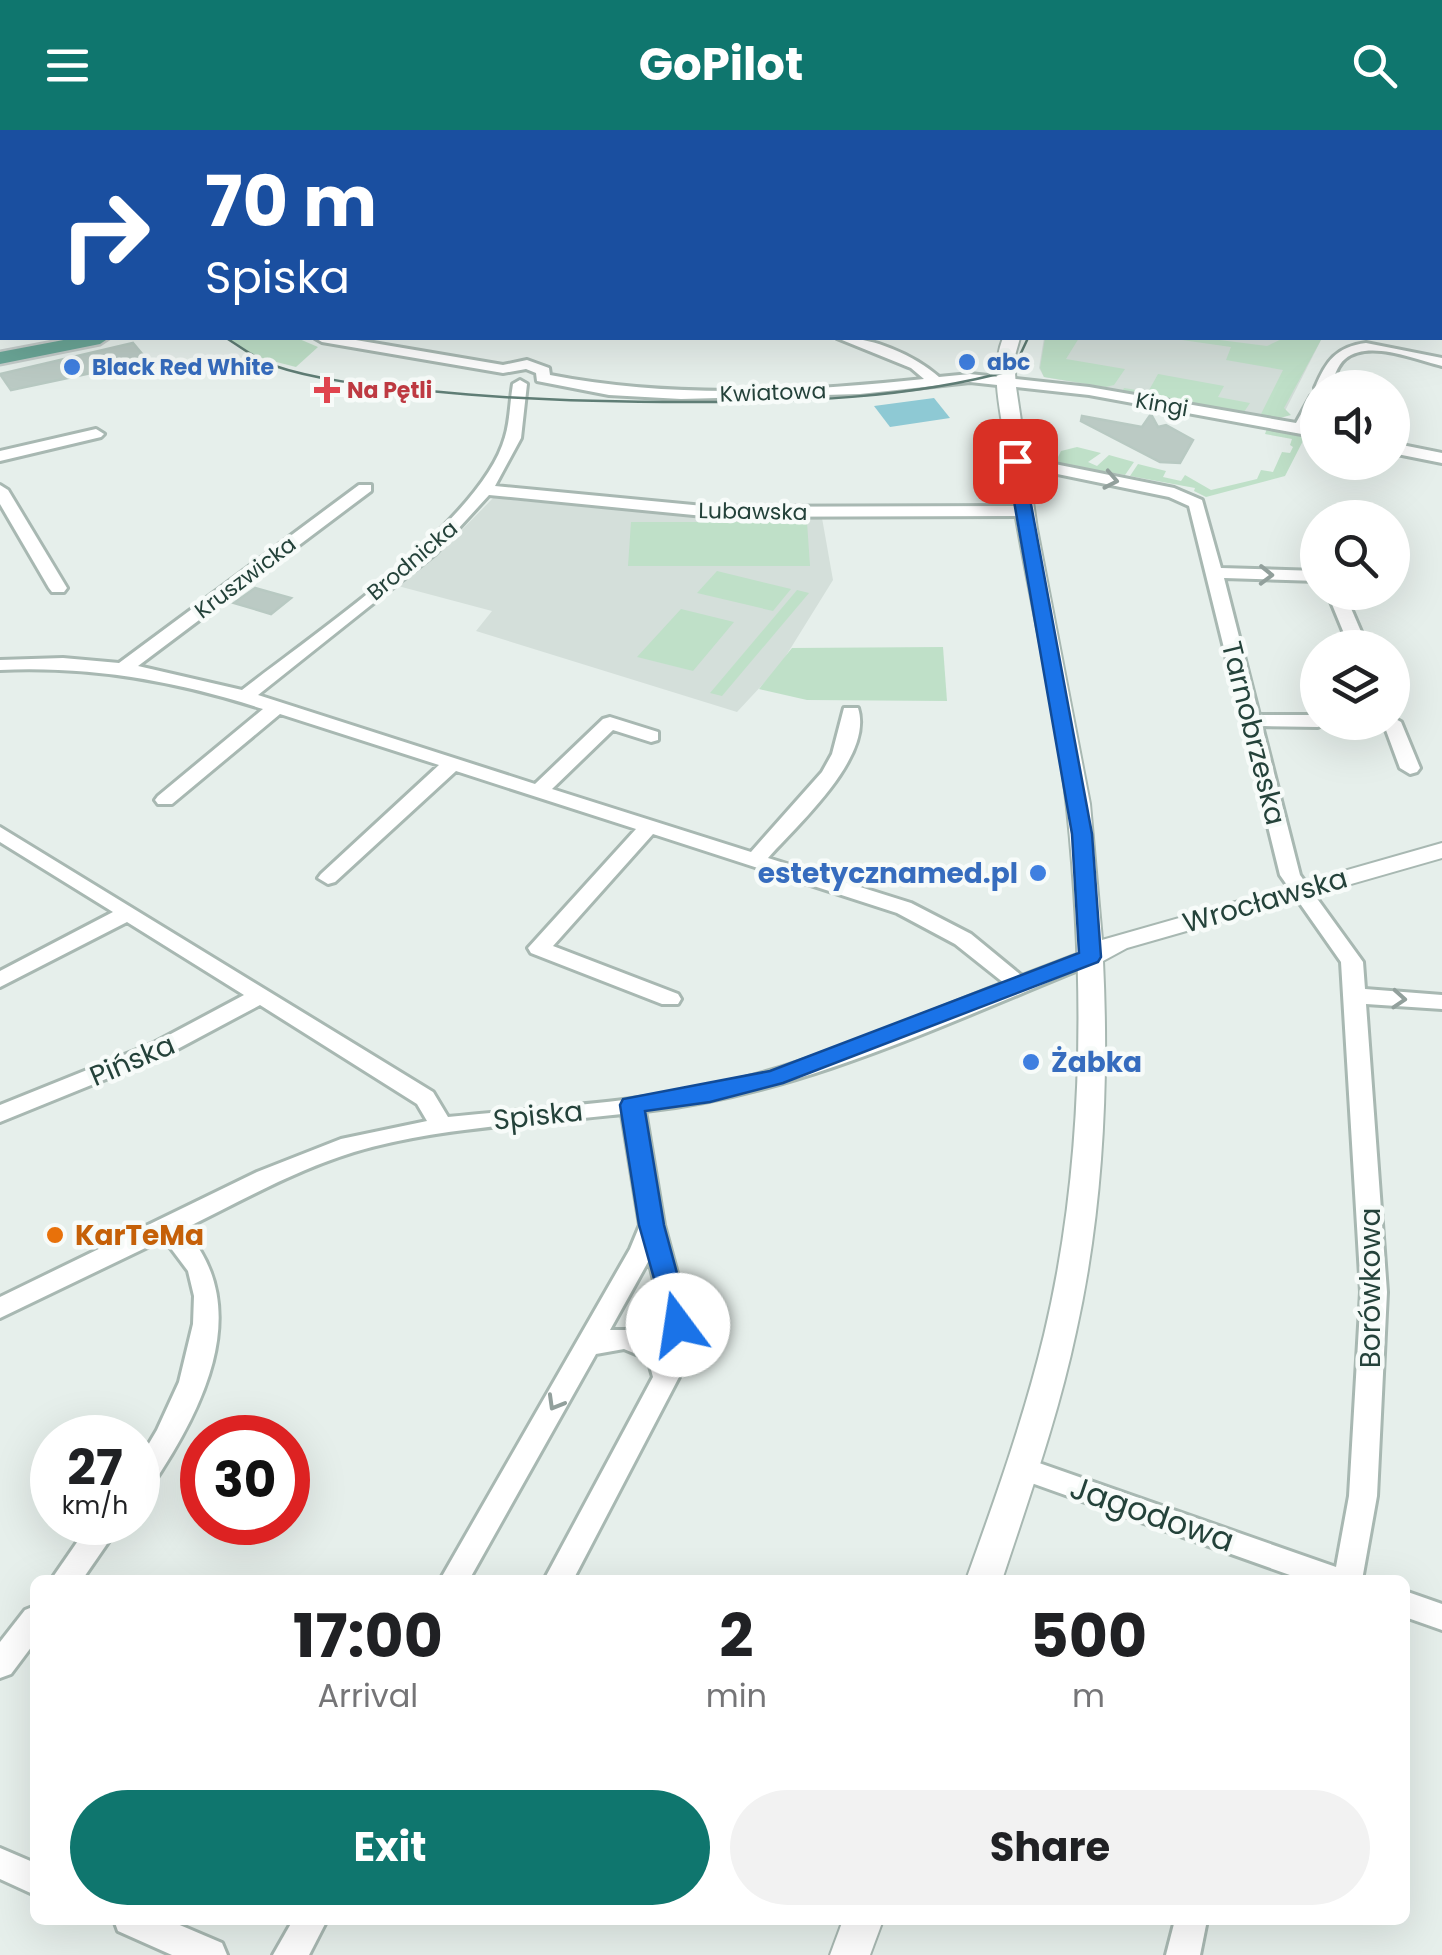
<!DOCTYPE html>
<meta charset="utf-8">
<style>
:root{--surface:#fff;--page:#f2f2f2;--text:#202124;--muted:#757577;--accent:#0f766e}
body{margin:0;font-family:Poppins,sans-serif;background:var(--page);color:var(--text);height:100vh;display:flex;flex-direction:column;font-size:38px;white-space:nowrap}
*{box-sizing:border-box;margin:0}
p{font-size:32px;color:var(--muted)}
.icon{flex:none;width:55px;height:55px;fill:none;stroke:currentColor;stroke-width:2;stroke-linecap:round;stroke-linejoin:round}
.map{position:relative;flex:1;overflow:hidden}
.sheet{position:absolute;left:30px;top:1445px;width:1380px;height:350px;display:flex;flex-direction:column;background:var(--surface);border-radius:15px;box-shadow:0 10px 40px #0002}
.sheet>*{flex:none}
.top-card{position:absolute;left:0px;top:0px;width:1442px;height:210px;box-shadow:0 10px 40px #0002;background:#1a4fa0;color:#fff;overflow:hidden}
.tools{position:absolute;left:1300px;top:240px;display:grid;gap:20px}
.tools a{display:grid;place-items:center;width:110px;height:110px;border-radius:50%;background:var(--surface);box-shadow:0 10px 40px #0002;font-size:50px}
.speed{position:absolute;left:30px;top:1285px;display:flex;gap:20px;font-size:50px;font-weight:700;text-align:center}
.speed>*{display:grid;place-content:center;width:130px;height:130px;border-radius:50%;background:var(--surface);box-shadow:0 10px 40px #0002;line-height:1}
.speed small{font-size:25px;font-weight:400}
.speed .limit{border:15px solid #d22;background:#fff;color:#111}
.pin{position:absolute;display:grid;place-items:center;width:85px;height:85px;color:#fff;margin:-42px;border-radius:20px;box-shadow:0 5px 15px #0006}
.me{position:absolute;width:110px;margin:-55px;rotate:346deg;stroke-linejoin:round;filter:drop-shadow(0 0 8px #0008)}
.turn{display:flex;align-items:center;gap:35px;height:210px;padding:0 40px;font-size:45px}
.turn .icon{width:130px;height:130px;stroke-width:2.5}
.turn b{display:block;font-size:70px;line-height:85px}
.eta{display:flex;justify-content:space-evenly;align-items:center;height:170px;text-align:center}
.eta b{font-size:60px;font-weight:700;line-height:70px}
.action{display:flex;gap:20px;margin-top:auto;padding:20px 40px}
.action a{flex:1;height:115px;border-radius:60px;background:var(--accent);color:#fff;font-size:40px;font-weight:700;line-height:115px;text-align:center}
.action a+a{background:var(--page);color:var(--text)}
header{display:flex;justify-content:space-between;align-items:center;height:130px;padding:0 40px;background:var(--accent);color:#fff;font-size:45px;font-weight:700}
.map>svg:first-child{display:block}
</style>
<header><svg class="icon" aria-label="menu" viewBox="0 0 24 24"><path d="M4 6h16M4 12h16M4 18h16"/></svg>GoPilot<svg class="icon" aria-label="search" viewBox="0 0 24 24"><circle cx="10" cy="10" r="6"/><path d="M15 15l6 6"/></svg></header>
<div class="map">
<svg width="1442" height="1825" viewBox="0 0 1442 1825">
<rect width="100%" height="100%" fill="#e6efeb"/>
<g fill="#d4dfda">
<path d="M 1044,208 L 1322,208 L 1281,289 L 1044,247 L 1039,238 Z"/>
<path d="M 493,368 L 710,388 L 822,388 L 833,450 L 779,537 L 737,582 L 476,501 L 492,481 L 398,456 L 451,411 Z"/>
</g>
<g fill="#bfe0c8">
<path d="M 228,208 L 297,208 L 318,217 L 296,237 L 249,225 Z"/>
<path d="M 1045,208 L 1079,208 L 1066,229 L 1125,239 L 1114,255 L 1106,257 L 1044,247 L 1040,238 Z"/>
<path d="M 1168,208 L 1204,208 L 1267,216 L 1284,208 L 1322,208 L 1284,278 L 1291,285 L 1280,288 L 1260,286 L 1283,240 L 1226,230 L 1231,217 Z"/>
<path d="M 1158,244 L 1224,256 L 1218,267 L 1250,273 L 1244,282 L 1122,262 L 1124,258 L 1148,262 Z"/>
<path d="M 1267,298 L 1306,305 L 1285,346 L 1206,367 L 1194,361 L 1195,358 L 1130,346 L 1138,334 L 1166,341 L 1163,347 L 1181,351 L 1185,345 L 1211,360 L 1257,349 L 1261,340 L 1273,342 L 1282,322 L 1290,323 L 1293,317 L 1290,315 L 1292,309 L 1265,304 Z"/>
<path d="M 1077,317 L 1101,323 L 1088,332 L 1097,336 L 1109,325 L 1134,332 L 1125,345 L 1055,333 L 1061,321 Z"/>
<path d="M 631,392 L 807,392 L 810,436 L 628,436 Z"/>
<path d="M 717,441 L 791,459 L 773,481 L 697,463 Z"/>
<path d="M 797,460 L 809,463 L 722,566 L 710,563 Z"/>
<path d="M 681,479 L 734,492 L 693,541 L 637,527 Z"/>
<path d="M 943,517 L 947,571 L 807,570 L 759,559 L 792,518 Z"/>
</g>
<path fill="#8ec9d4" d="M 934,268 L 950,288 L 890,297 L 874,276 Z"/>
<g fill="#bbcac4" stroke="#b8c9c2" stroke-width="2.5">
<path d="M 133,213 L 148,231 L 11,260 L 0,244 Z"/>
<path d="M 1151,284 L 1158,297 L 1166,295 L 1193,310 L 1180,333 L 1160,332 L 1081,291 L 1082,286 L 1142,297 Z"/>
<path d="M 255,458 L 291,468 L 271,484 L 234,473 Z"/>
</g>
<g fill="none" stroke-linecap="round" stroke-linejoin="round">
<defs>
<g id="minor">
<path d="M 90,0 L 112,0 L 113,2 L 92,2 Z"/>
<path d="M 407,0 L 423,0 L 424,2 L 409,2 Z"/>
<path d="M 1018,0 L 1029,0 L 1030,2 L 1017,2 Z"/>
<path d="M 0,161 L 2,162 L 2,170 L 0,170 Z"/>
<rect x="1440" y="196" width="2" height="8"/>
<path d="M 315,208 L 344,208 L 503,235 L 527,230 L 549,238 L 550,245 C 672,269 800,262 924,249 L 911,238 L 837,208 C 870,206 914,225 939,247 L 970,244 L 1089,257 L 1296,293 L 1311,266 L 1318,262 L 1318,281 L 1310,296 L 1318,297 L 1318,307 L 1089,265 L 970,252 L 860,264 L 681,269 L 609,265 L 537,251 L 536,243 L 526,239 L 503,243 L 322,212 Z"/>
<path d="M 1366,213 L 1442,228 L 1442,236 C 1416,230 1369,209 1345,229 C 1337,235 1334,248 1330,258 L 1318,258 L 1317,261 L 1315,258 C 1326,231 1336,217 1366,213 Z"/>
<path d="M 520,250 L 527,254 L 521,308 L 495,356 L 714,377 L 1022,376 L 1030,381 L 1022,386 L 714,387 L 489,365 L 435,424 L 258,565 L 535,654 L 603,589 L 610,587 L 658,602 L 658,610 L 651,612 L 613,600 L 552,659 L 751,722 L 822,642 L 832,624 L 844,578 L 858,578 C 874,627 797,695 768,728 L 911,773 L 971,804 L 1022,846 L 1090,820 L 1101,827 L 1098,832 C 952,890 803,964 645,981 L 664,1095 L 691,1195 L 691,1212 L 679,1247 L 573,1450 L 544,1450 L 653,1247 L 648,1229 L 624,1219 L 596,1224 L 469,1450 L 440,1450 L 630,1119 L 640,1095 L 622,984 C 533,994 439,997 354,1022 C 295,1040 239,1072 184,1099 C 257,1179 200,1285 148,1361 L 138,1364 L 138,1332 L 157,1300 L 179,1252 L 193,1194 L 194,1166 L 188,1141 L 164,1109 L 0,1188 L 0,1167 L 257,1042 L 341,1009 L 427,991 L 417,974 L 260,875 L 170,923 L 0,992 L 0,975 L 154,913 L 244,865 L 127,792 L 0,857 L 0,841 L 113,782 L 0,712 L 0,697 L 433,962 L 448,987 C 544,977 644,973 737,950 C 828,927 916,887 1004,853 L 955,814 L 897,783 L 653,704 L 553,816 L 678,864 L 681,869 L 678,874 L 662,874 L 531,823 L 528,818 L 636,699 L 456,641 L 335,752 L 328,754 L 318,748 L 321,744 L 439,635 L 280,584 L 172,674 L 158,674 L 155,670 L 158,666 L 263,579 C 176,551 92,536 0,540 L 0,530 L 63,528 L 119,533 L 359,355 L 371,355 L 371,361 L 138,536 L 242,560 C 312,505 482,391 505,307 C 510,291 510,271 513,254 ZM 649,1130 L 665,1195 L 665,1213 L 633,1200 L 610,1200 Z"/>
<path d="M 96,299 L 104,304 L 101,307 L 0,331 L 0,321 Z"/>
<path d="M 1392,313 L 1442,323 L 1442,333 L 1392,323 Z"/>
<path d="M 1015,326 L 1174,358 L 1202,370 L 1221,438 L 1318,441 L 1318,451 L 1224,448 L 1259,585 L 1318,585 L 1318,592 L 1326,592 L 1318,597 L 1262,596 L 1300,745 L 1363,832 L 1365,859 L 1442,865 L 1442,879 L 1366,874 L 1387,1162 L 1377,1366 L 1362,1450 L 1304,1450 L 1012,1346 L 1008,1338 L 1012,1330 L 1022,1327 L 1336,1437 L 1349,1366 L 1361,1162 L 1341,832 L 1280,745 L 1189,376 L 1169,367 L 1009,334 L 1009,328 Z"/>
<path d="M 0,355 L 8,360 L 67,458 L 64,462 L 52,462 L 49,458 L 0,374 Z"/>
<path d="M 1327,462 L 1344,462 L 1368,518 L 1350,518 Z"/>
<path d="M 1392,587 L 1401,592 L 1420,638 L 1417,642 L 1410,644 L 1400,638 L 1383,592 L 1392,592 Z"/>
<path d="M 91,1392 L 122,1392 L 82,1450 L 51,1450 Z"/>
<path d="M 1405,1461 L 1442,1474 L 1442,1500 L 1405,1487 Z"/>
<path d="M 35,1476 L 35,1512 L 11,1544 L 0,1548 L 0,1512 L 25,1480 Z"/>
<path d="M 0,1718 L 35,1733 L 35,1765 L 0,1749 Z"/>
<path d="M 114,1790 L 168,1790 L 222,1813 L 227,1825 L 172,1825 L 118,1801 Z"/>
<path d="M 293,1790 L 327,1790 L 309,1825 L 273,1825 Z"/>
<path d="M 1175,1790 L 1207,1790 L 1200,1825 L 1166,1825 Z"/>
</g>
<g id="tertiary">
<path d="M 1003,208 L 1020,208 L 1014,229 L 1016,257 L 1037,399 L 1090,674 L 1102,810 L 1442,713 L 1442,728 L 1127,818 L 1103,831 C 1109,955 1103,1081 1076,1202 C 1058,1287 1029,1368 1002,1450 L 966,1450 C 995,1369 1024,1288 1044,1205 C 1085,1034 1085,851 1067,678 C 1054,555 1019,435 1005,312 C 1000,277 990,241 1003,208 Z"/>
<path d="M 843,1790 L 883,1790 L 870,1825 L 830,1825 Z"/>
</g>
<path id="primary" d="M 74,208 L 109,208 L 100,214 L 0,234 L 0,222 Z"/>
</defs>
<use href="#minor" stroke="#a8b8b2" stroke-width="6"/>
<use href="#tertiary" stroke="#a8b8b2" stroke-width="4"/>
<use href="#primary" stroke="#c2cac8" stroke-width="5"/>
<use href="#minor" fill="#fff" fill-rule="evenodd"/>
<use href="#tertiary" fill="#fff" fill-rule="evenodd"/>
<use href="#primary" fill="#6aa596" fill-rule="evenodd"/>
<g stroke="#5f7d75" stroke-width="2.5">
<path d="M 853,2 L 862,0"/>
<path d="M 1208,2 L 1216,0"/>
<path d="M 226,208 C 241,217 256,229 272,235 C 321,252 378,256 430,261 C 516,270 602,272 688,272 C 797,272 908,269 1013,240 L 1028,208"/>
</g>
</g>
<defs><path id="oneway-chevron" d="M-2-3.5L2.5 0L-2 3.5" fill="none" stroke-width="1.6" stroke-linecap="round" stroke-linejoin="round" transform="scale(2.5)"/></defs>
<g stroke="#92a09c">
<use href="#oneway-chevron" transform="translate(1111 350) rotate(11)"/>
<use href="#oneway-chevron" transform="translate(1266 445) rotate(1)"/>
<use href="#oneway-chevron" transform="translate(1399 869) rotate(4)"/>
<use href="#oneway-chevron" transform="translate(555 1273) rotate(120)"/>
</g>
<path fill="#1a73e8" stroke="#114b97" stroke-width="2.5" d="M 1015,326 L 1023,331 L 1092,704 L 1101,827 L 1098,832 L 783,953 L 710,972 L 645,981 L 664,1095 L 691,1195 L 687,1202 L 669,1202 L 639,1095 L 620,975 L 623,969 L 770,941 L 1079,823 L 1072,704 L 1007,331 Z"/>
<g fill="#3f7fe0" stroke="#f7fbf9" stroke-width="4">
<circle cx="967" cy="232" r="10"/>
<circle cx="72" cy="237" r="10"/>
<circle cx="1038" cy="743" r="10"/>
<circle cx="1031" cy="932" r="10"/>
</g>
<path fill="#e0444e" stroke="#f7fbf9" stroke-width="4" d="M322 245h10v10h10v10h-10v10h-10v-10h-10v-10h10z"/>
<circle fill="#e8710a" stroke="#f7fbf9" stroke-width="4" cx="55" cy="1105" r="10"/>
<g text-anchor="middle" stroke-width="9" stroke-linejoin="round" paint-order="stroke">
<g font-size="22" font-weight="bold" fill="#366cbe" stroke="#f7fbf9" text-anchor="start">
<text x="987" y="240">abc</text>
<text x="92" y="245">Black Red White</text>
</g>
<g font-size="22" font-weight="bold" fill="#be3a42" stroke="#f7fbf9" text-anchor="start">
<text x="347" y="268">Na Pętli</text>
</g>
<g font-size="22" fill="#24423a" stroke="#f7fbf9">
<text transform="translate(773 262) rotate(-2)" y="8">Kwiatowa</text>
<text transform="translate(1162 274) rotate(10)" y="8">Kingi</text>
<text transform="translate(753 381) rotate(1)" y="8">Lubawska</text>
<text transform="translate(412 430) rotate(-40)" y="8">Brodnicka</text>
<text transform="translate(245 447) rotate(-37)" y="8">Kruszwicka</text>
</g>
<g font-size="28" fill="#24423a" stroke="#f7fbf9">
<text transform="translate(1254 603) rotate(76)" y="10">Tarnobrzeska</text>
<text transform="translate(1265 770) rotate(-16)" y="10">Wrocławska</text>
<text transform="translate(132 930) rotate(-23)" y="10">Pińska</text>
<text transform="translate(538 985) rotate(-6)" y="10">Spiska</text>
<text transform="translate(1370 1158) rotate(-90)" y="10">Borówkowa</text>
</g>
<g font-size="28" font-weight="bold" fill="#366cbe" stroke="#f7fbf9" text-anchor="end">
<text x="1018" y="753">estetycznamed.pl</text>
<text x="1051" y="942" text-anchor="start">Żabka</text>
</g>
<g font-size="28" font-weight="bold" fill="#c56008" stroke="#f7fbf9" text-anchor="start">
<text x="75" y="1115">KarTeMa</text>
</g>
<g font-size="32" fill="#24423a" stroke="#f7fbf9">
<text transform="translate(1152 1384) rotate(19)" y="11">Jagodowa</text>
</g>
</g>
</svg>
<div class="tools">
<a><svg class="icon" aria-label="sound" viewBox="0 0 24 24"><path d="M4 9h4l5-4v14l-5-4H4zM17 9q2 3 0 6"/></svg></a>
<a><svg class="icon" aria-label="search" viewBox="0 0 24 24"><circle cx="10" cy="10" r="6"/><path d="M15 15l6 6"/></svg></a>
<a><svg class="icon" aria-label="layers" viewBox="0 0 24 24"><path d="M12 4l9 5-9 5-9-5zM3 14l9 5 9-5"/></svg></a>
</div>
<div class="speed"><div>27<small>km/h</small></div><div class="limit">30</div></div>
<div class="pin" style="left:1015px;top:331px;background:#d93025"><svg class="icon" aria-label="arrive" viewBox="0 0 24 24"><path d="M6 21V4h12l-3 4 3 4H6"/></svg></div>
<svg class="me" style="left:678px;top:1195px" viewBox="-20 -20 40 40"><circle r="19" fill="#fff"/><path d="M0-13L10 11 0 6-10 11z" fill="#1a73e8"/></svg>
<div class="top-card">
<div class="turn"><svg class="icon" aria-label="right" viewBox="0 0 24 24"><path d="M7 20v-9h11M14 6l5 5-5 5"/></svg><div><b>70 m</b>Spiska</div></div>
</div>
<section class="sheet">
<div class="eta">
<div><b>17:00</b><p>Arrival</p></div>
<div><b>2</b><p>min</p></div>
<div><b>500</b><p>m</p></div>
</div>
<div class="action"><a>Exit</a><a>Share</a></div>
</section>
</div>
